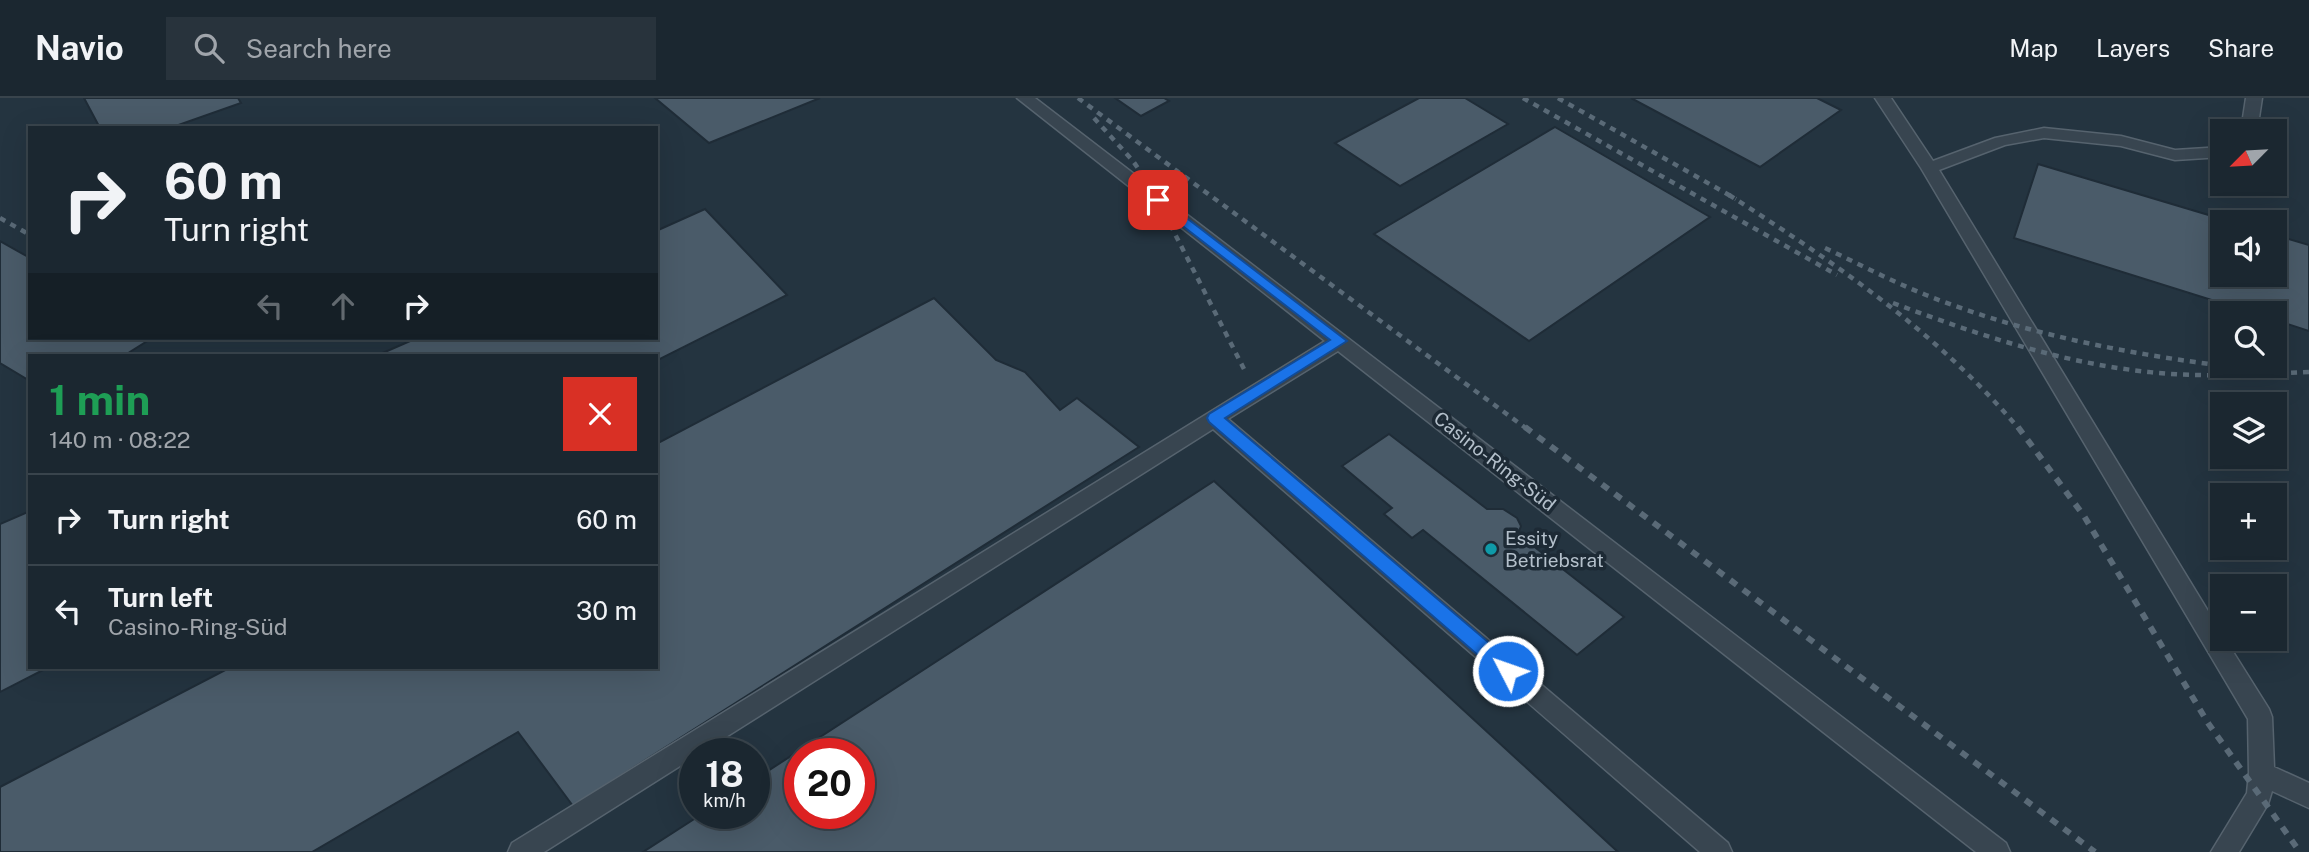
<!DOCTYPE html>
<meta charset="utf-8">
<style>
:root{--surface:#1b2730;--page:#28333c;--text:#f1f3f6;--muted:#a0a5ab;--line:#39444c}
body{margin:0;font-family:"Public Sans",sans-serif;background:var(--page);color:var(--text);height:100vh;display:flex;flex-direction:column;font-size:26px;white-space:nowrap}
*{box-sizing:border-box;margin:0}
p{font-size:23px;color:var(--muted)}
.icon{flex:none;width:38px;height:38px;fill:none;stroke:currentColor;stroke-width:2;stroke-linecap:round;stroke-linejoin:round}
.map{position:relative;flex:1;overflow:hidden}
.side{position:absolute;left:28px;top:256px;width:630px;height:315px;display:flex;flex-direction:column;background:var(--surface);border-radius:0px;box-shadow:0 7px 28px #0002,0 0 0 2px var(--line)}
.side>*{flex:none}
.banner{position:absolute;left:28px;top:28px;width:630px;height:214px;border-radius:0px;box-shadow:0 7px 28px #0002,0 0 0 2px var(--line);background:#1b2730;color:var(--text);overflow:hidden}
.needle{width:46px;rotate:246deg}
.fabs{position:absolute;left:2210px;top:21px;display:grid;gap:14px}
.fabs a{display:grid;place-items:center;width:77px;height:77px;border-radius:0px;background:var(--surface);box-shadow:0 7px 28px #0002,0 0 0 2px var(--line);font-size:35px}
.speed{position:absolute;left:679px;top:640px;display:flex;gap:14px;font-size:35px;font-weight:700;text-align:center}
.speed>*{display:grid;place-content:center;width:91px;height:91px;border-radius:50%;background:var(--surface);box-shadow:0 7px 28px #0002,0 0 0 2px var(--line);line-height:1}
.speed small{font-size:18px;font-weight:400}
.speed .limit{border:10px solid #d22;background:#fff;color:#111}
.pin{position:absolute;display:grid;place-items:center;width:60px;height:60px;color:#fff;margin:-30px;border-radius:14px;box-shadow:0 4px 10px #0006}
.me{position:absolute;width:77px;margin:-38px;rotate:311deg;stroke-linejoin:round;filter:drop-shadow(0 0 5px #0008)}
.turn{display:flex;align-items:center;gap:24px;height:147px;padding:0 21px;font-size:32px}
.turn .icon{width:91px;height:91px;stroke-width:2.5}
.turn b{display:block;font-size:49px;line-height:60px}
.lanes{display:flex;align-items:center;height:66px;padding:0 21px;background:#0003;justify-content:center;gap:35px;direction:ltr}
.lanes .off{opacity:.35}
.round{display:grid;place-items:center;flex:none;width:74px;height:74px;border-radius:0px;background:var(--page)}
.overview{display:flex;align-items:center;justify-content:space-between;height:119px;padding:0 21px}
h1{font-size:42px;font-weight:700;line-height:52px;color:#1e9e55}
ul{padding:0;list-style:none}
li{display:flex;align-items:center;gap:21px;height:91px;padding:0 21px;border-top:2px solid var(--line)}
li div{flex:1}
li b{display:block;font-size:26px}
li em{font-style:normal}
header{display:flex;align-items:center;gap:42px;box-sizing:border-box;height:98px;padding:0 35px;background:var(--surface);border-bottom:2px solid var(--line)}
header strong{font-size:33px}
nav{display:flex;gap:38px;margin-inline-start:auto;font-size:24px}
.search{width:490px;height:63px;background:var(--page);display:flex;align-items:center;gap:18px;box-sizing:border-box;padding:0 24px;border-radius:0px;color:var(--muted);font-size:26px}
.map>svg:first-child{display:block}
</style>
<header>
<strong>Navio</strong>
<div class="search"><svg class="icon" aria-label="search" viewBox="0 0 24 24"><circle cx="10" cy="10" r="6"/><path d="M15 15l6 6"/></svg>Search here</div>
<nav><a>Map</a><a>Layers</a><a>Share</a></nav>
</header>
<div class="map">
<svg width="2309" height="754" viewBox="0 0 2309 754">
<rect width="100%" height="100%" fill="#243440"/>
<g fill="#4a5b69" stroke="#1f2c37" stroke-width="2" fill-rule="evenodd">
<path d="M 84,0 L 238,0 L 241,5 L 170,30 L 100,30 Z"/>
<path d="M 655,0 L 820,0 L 709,45 Z"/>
<path d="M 1115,0 L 1164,0 L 1169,3 L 1141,18 Z"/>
<path d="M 1419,0 L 1465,0 L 1508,26 L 1400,88 L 1335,45 Z"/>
<path d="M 1631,0 L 1817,0 L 1841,12 L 1760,69 Z"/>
<path d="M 1555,29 L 1710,119 L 1529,243 L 1374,136 Z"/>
<path d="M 2038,66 L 2232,124 L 2222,124 L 2222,177 L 2275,177 L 2275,137 L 2309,147 L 2309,233 L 2275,222 L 2275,215 L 2253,215 L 2014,140 Z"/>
<path d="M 705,111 L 787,197 L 656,263 L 656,257 L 378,257 L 417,240 L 656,240 L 656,133 Z"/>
<path d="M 0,143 L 30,160 L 30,240 L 152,240 L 125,257 L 30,257 L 30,283 L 0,265 Z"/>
<path d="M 934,200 L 996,262 L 1025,274 L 1060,312 L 1077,300 L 1139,349 L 573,708 L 518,634 L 312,754 L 0,754 L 0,689 L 231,569 L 656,569 L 656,346 Z"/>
<path d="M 1389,336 L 1487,411 L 1503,411 L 1517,420 L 1521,428 L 1518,436 L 1624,519 L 1577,557 L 1423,432 L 1412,440 L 1384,416 L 1392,410 L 1342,368 Z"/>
<path d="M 1214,383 L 1618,754 L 643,754 L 702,716 L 754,716 L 754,682 ZM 800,656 L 859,656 L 859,716 L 800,716 Z"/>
<path d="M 30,413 L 30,569 L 49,569 L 0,594 L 0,426 Z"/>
</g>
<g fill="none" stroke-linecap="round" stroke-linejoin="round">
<defs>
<g id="service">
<path d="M 1017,0 L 1035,0 L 2006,745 L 2010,754 L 1976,754 L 1338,253 L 1228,321 L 1728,745 L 1732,754 L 1700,754 L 1213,331 L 544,754 L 508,754 L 512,745 L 1325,243 Z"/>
<path d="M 1875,0 L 1891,0 L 1933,63 L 1995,40 L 2044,30 L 2121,38 L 2175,52 L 2222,49 L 2222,59 L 2175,62 L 2121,48 L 2044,40 L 2005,47 L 1939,72 L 2222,536 L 2222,541 L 2225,541 L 2269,611 L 2272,619 L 2274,669 L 2309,685 L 2309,710 L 2272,693 L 2268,706 L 2239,754 L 2211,754 L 2247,695 L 2249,675 L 2248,621 L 1921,70 Z"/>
<path d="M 2246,0 L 2262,0 L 2257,33 L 2241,33 Z"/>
</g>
</defs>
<use href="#service" stroke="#56636e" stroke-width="3"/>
<use href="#service" fill="#384550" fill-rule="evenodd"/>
<g stroke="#5a6a77" stroke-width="4.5" stroke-dasharray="6 6" stroke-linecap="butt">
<path d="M 1078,0 L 1527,331"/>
<path d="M 1523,0 L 1837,177"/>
<path d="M 1558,0 L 1736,101"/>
<path d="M 1094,20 L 1133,63 L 1152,91 L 1244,271"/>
<path d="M 1729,97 C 1834,164 1938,235 2019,331"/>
<path d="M 0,120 L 30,137"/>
<path d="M 1825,150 C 1859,166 1891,183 1926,197 C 2024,236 2128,256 2232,269"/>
<path d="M 1893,205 C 1976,236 2061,265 2149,274 C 2202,280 2256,276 2309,274"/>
</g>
<g stroke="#5a6a77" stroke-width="6" stroke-dasharray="8 8" stroke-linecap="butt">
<path d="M 1525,329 L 2095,754"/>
<path d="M 2018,329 L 2084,418 L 2208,625 L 2300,754"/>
</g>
</g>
<path fill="#1a73e8" stroke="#114b97" stroke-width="2" d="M 1158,98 L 1347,243 L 1225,320 L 1515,567 L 1517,573 L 1515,578 L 1508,581 L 1502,578 L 1209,324 L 1207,320 L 1209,316 L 1330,242 L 1153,105 L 1153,99 Z"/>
<circle fill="#0f9aa8" stroke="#1d2a35" stroke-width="2.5" cx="1491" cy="451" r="7"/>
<g text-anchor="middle" stroke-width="7" stroke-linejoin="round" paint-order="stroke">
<g font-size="19" fill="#b4c0cb" stroke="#1d2a35">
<text transform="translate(1495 363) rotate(38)" y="7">Casino-Ring-Süd</text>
</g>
<g font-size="19" fill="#b4c0cb" stroke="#1d2a35" text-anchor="start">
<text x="1505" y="447">Essity<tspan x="1505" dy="22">Betriebsrat</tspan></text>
</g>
</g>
</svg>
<div class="fabs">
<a><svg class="needle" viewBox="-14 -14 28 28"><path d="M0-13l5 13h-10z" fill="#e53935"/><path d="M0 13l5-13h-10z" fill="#a0a5ab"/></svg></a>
<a><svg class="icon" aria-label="sound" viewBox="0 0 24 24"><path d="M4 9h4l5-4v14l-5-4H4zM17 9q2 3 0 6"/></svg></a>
<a><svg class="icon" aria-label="search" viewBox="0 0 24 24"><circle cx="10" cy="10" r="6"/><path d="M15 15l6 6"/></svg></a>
<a><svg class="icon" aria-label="layers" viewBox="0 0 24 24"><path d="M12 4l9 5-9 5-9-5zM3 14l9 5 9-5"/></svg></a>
<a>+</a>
<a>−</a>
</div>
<div class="speed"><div>18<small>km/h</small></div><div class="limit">20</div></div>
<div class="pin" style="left:1158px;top:102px;background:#d93025"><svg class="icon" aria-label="arrive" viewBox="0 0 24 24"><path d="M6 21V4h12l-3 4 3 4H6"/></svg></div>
<svg class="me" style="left:1508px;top:573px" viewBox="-20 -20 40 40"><circle r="17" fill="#1a73e8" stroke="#fff" stroke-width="3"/><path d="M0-11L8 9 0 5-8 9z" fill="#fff"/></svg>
<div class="banner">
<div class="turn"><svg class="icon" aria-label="right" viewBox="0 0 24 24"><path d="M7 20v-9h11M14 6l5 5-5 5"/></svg><div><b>60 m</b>Turn right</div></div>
<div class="lanes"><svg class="icon off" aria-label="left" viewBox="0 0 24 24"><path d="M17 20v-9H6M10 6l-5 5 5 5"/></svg><svg class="icon off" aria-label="ahead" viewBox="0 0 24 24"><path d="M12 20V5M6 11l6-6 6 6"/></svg><svg class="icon" aria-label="right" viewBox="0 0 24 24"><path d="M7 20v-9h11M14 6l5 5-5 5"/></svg></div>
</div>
<section class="side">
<div class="overview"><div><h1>1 min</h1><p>140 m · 08:22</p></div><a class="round" style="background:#d93025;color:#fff"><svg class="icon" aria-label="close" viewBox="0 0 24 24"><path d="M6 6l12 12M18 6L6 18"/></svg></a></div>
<ul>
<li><svg class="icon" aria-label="right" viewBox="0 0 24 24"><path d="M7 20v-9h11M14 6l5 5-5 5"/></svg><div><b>Turn right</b></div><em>60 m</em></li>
<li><svg class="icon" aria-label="left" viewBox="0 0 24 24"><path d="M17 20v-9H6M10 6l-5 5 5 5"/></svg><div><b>Turn left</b><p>Casino-Ring-Süd</p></div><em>30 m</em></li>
</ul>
</section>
</div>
